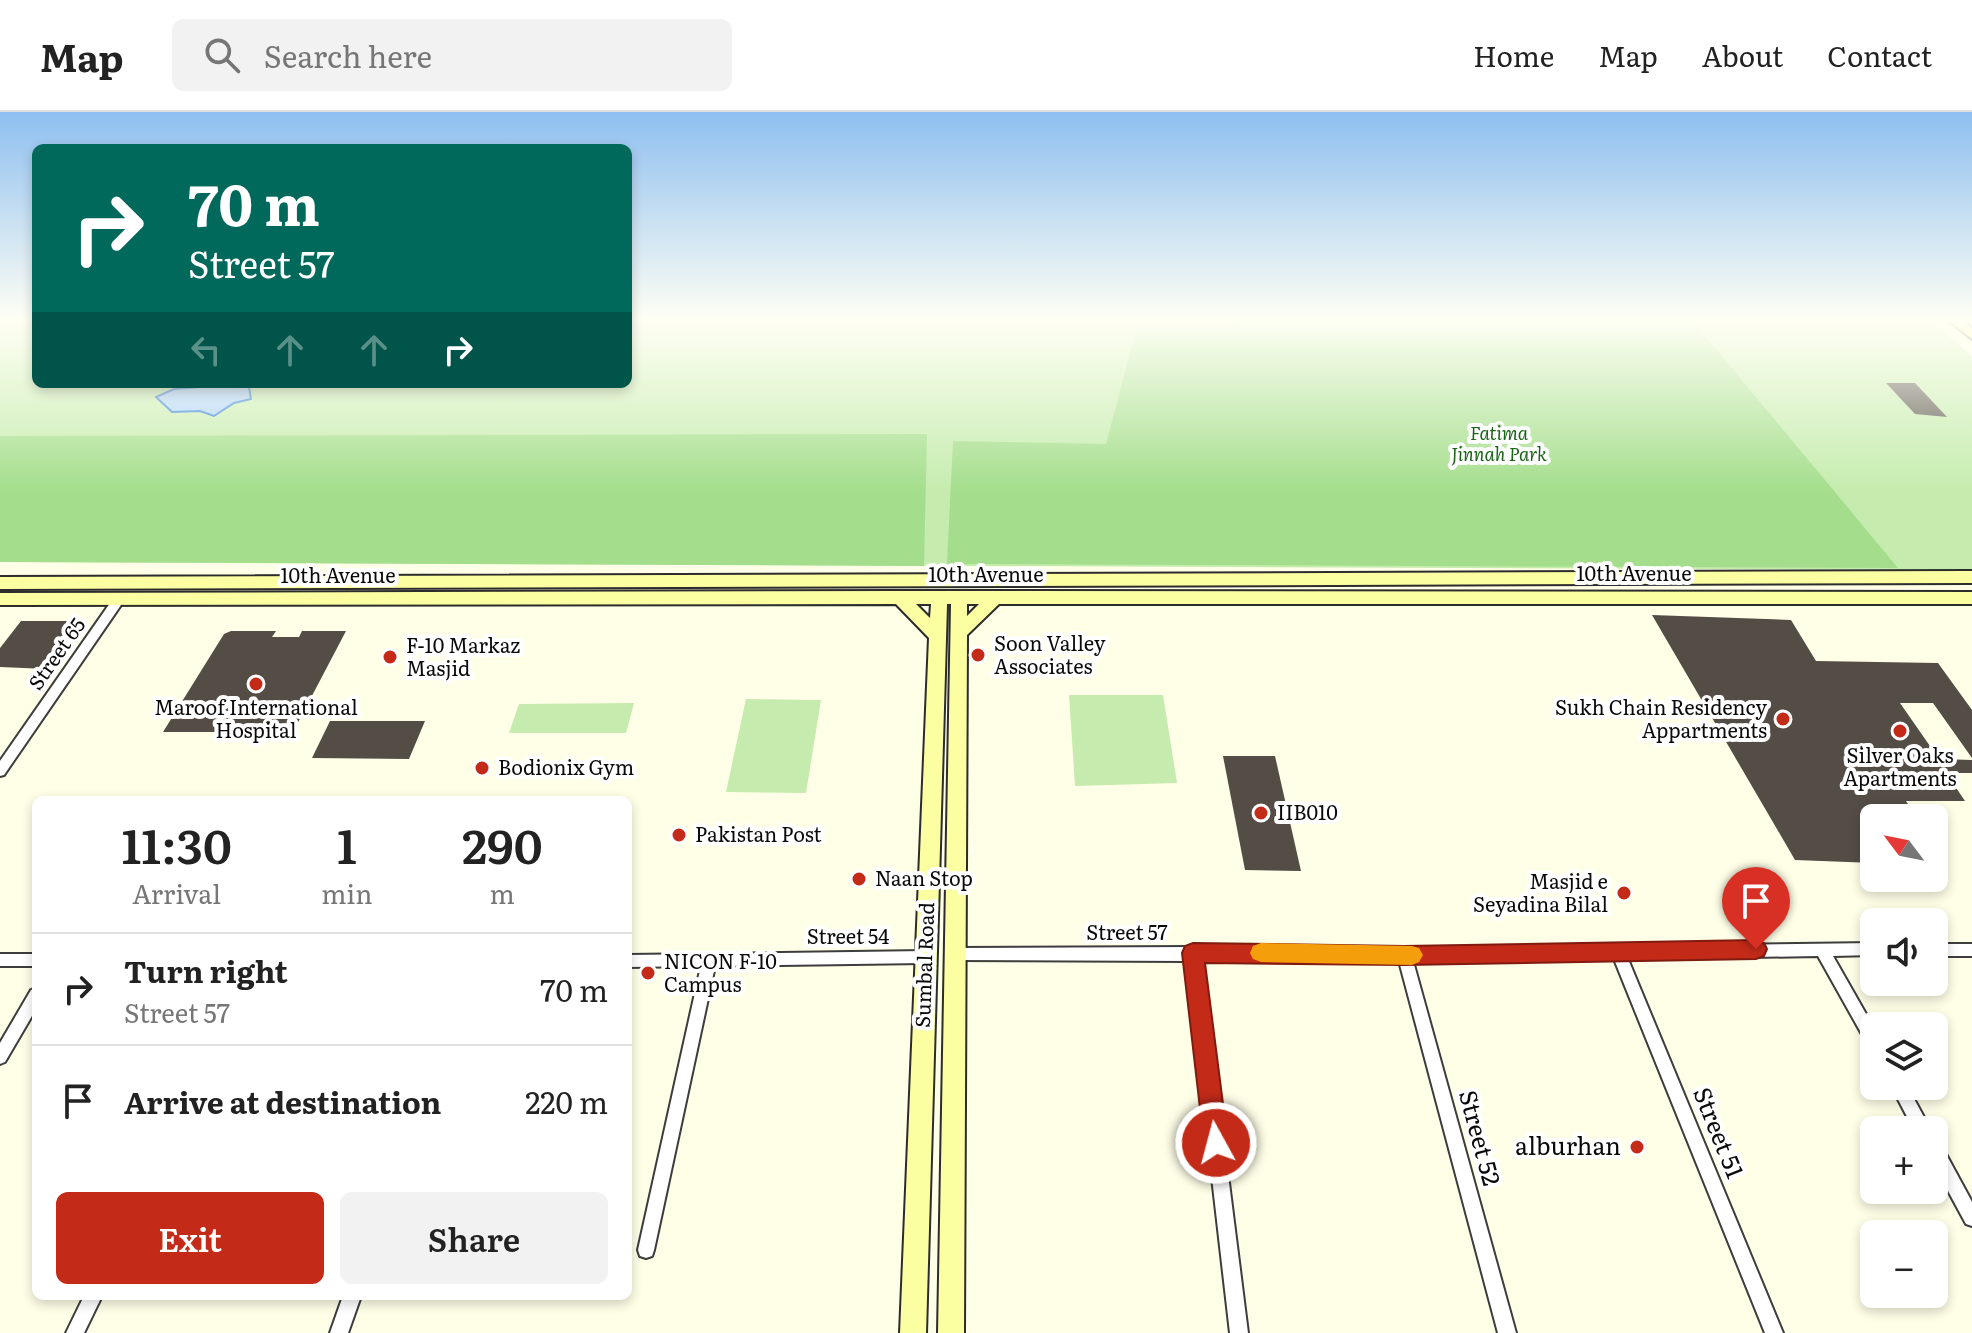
<!DOCTYPE html>
<meta charset="utf-8">
<style>
:root{--surface:#fff;--page:#f2f2f2;--text:#222;--muted:#767676;--line:#e0e0e0;--accent:#c32a18}
body{margin:0;font-family:Literata,serif;background:var(--page);color:var(--text);height:100vh;display:flex;flex-direction:column;font-size:30px;white-space:nowrap}
*{box-sizing:border-box;margin:0}
p{font-size:26px;color:var(--muted)}
.icon{flex:none;width:44px;height:44px;fill:none;stroke:currentColor;stroke-width:2;stroke-linecap:round;stroke-linejoin:round}
.map{position:relative;flex:1;overflow:hidden}
.details{position:absolute;left:32px;top:684px;width:600px;height:504px;display:flex;flex-direction:column;background:var(--surface);border-radius:12px;box-shadow:0 4px 12px #0003}
.details>*{flex:none}
.hud{position:absolute;left:32px;top:32px;width:600px;height:244px;border-radius:12px;box-shadow:0 4px 12px #0003;background:#00695c;color:#fff;overflow:hidden}
.needle{width:52px;rotate:302deg}
.fabs{position:absolute;left:1860px;top:692px;display:grid;gap:16px}
.fabs a{display:grid;place-items:center;width:88px;height:88px;border-radius:12px;background:var(--surface);box-shadow:0 4px 12px #0003;font-size:40px}
.pin{position:absolute;display:grid;place-items:center;width:68px;height:68px;color:#fff;margin:-82px -34px;border-radius:50% 50% 50% 0;rotate:-45deg;box-shadow:0 0 8px #0007}
.pin .icon{rotate:45deg}
.me{position:absolute;width:88px;margin:-44px;rotate:353deg;stroke-linejoin:round;filter:drop-shadow(0 0 6px #0008)}
.turn{display:flex;align-items:center;gap:28px;height:168px;padding:0 24px;font-size:36px}
.turn .icon{width:104px;height:104px;stroke-width:2.5}
.turn b{display:block;font-size:56px;line-height:68px}
.lanes{display:flex;align-items:center;height:76px;padding:0 24px;background:#0003;justify-content:center;gap:40px;direction:ltr}
.lanes .off{opacity:.35}
.eta{display:flex;justify-content:space-evenly;align-items:center;height:136px;text-align:center}
.eta b{font-size:48px;font-weight:600;line-height:56px}
.primary-button{display:flex;gap:16px;margin-top:auto;padding:16px 24px}
.primary-button a{flex:1;height:92px;border-radius:12px;background:var(--accent);color:#fff;font-size:32px;font-weight:600;line-height:92px;text-align:center}
.primary-button a+a{background:var(--page);color:var(--text)}
ul{padding:0;list-style:none}
li{display:flex;align-items:center;gap:24px;height:112px;padding:0 24px;border-top:2px solid var(--line)}
li div{flex:1}
li b{display:block;font-size:30px}
li em{font-style:normal}
header{display:flex;align-items:center;gap:48px;box-sizing:border-box;height:112px;padding:0 40px;background:var(--surface);border-bottom:2px solid var(--line)}
header strong{font-size:38px}
nav{display:flex;gap:44px;margin-inline-start:auto;font-size:28px}
.search{width:560px;height:72px;background:var(--page);display:flex;align-items:center;gap:20px;box-sizing:border-box;padding:0 28px;border-radius:12px;color:var(--muted);font-size:30px}
.map>svg:first-child{display:block}
</style>
<header>
<strong>Map</strong>
<div class="search"><svg class="icon" aria-label="search" viewBox="0 0 24 24"><circle cx="10" cy="10" r="6"/><path d="M15 15l6 6"/></svg>Search here</div>
<nav><a>Home</a><a>Map</a><a>About</a><a>Contact</a></nav>
</header>
<div class="map">
<svg width="1972" height="1221" viewBox="0 0 1972 1221">
<rect width="100%" height="100%" fill="#fffee7"/>
<g fill="#c5ecae">
<path d="M 0,208 L 36,208 L 36,272 L 628,272 L 628,208 L 1933,208 L 1972,245 L 1972,458 L 0,450 Z"/>
<path d="M 1069,583 L 1163,583 L 1177,671 L 1075,674 Z"/>
<path d="M 746,587 L 821,588 L 806,681 L 726,680 Z"/>
<path d="M 634,591 L 626,621 L 509,621 L 519,592 Z"/>
</g>
<g fill="#a4de8c">
<path d="M 1238,208 L 1692,208 L 1898,456 L 947,452 L 953,329 L 1106,332 L 1137,214 L 1238,213 Z"/>
<path d="M 927,322 L 924,454 L 0,450 L 0,324 Z"/>
</g>
<path fill="#a7cffb" stroke="#2877d8" stroke-width="2" d="M 236,272 L 249,275 L 251,287 L 234,291 L 214,304 L 200,299 L 172,300 L 156,285 L 174,277 Z"/>
<g fill="#534d46">
<path d="M 1886,271 L 1915,271 L 1947,305 L 1915,302 Z"/>
<path d="M 1652,503 L 1791,508 L 1816,549 L 1938,551 L 1972,598 L 1972,646 L 1933,591 L 1900,591 L 1939,647 L 1972,648 L 1972,661 L 1946,661 L 1965,689 L 1906,689 L 1917,706 L 1874,706 L 1874,751 L 1795,748 Z"/>
<path d="M 21,509 L 80,509 L 47,557 L 0,555 L 0,536 Z"/>
<path d="M 231,519 L 276,519 L 272,525 L 299,525 L 302,519 L 346,519 L 293,620 L 163,620 L 224,522 Z"/>
<path d="M 330,609 L 425,609 L 409,647 L 312,646 Z"/>
<path d="M 1223,644 L 1275,644 L 1301,759 L 1245,758 Z"/>
</g>
<g fill="none" stroke-linecap="round" stroke-linejoin="round">
<defs>
<g id="street">
<path d="M 119,483 L 123,484 L 124,487 L 123,490 L 4,663 L 0,664 L 0,649 L 115,484 Z"/>
<path d="M 1874,831 L 1874,843 L 1833,844 L 1874,916 L 1874,937 L 1869,935 L 1818,844 L 1628,847 L 1783,1221 L 1765,1221 L 1614,847 L 1413,849 L 1516,1221 L 1498,1221 L 1399,849 L 1201,849 L 1248,1221 L 1230,1221 L 1187,849 L 956,848 L 951,847 L 949,842 L 951,837 L 956,836 L 1193,835 L 1404,837 Z"/>
<rect x="1934" y="832" width="38" height="12"/>
<path d="M 925,839 L 930,840 L 932,845 L 930,850 L 925,851 L 715,854 L 654,1138 L 652,1144 L 646,1146 L 640,1144 L 638,1138 L 701,854 L 628,855 L 628,843 Z"/>
<rect x="0" y="842" width="36" height="12"/>
<path d="M 36,876 L 36,897 L 5,950 L 0,952 L 0,931 L 31,878 Z"/>
<path d="M 1891,974 L 1907,974 L 1931,1018 L 1914,1018 Z"/>
<path d="M 1934,1029 L 1940,1031 L 1972,1090 L 1972,1114 L 1966,1112 L 1934,1053 Z"/>
<path d="M 84,1184 L 102,1184 L 84,1221 L 66,1221 Z"/>
<path d="M 343,1184 L 361,1184 L 348,1221 L 330,1221 Z"/>
</g>
<g id="secondary">
<path d="M 1972,459 L 1972,471 L 0,477 L 0,465 Z"/>
<path d="M 899,479 L 1972,480 L 1972,492 L 999,492 L 967,523 L 964,1221 L 938,1221 L 951,492 L 947,492 L 926,1221 L 900,1221 L 929,526 L 896,492 L 0,493 L 0,481 ZM 916,492 L 931,492 L 930,506 ZM 967,492 L 979,492 L 967,504 Z"/>
</g>
<path id="primary" d="M 1948,208 L 1963,208 L 1972,216 L 1972,227 Z"/>
</defs>
<use href="#street" stroke="#3d3d3d" stroke-width="4"/>
<use href="#secondary" stroke="#2c2c2c" stroke-width="4"/>
<use href="#primary" stroke="#1b1b1b" stroke-width="4"/>
<use href="#street" fill="#fff" fill-rule="evenodd"/>
<use href="#secondary" fill="#fbffa2" fill-rule="evenodd"/>
<use href="#primary" fill="#fff057" fill-rule="evenodd"/>
</g>
<linearGradient id="sky" x2="0" y2="1"><stop stop-color="#8ebff0"/><stop offset="0.55" stop-color="#fffff4"/><stop offset="1" stop-color="#fffff4" stop-opacity="0"/></linearGradient>
<rect width="1972" height="379" fill="url(#sky)"/>
<path fill="#c32a18" stroke="#7f1b10" stroke-width="2" d="M 1756,828 L 1764,831 L 1767,837 L 1764,844 L 1756,847 L 1404,853 L 1205,851 L 1228,1031 L 1224,1039 L 1216,1043 L 1207,1039 L 1204,1031 L 1182,841 L 1185,834 L 1193,831 L 1404,834 Z"/>
<path fill="#f59e0b" d="M 1261,831 L 1412,834 L 1419,836 L 1423,843 L 1419,850 L 1412,853 L 1261,850 L 1253,847 L 1250,841 L 1253,834 Z"/>
<g fill="#c32a18" stroke="#fff" stroke-width="3">
<circle cx="978" cy="543" r="8"/>
<circle cx="390" cy="545" r="8"/>
<circle cx="256" cy="572" r="8"/>
<circle cx="1783" cy="607" r="8"/>
<circle cx="1900" cy="619" r="8"/>
<circle cx="482" cy="656" r="8"/>
<circle cx="1261" cy="701" r="8"/>
<circle cx="679" cy="723" r="8"/>
<circle cx="859" cy="767" r="8"/>
<circle cx="1624" cy="781" r="8"/>
<circle cx="648" cy="861" r="8"/>
<circle cx="1637" cy="1035" r="8"/>
</g>
<g text-anchor="middle" stroke-width="8" stroke-linejoin="round" paint-order="stroke">
<g font-size="18" font-style="italic" fill="#1b6517" stroke="#fff">
<text x="1499" y="328">Fatima<tspan x="1499" dy="21">Jinnah Park</tspan></text>
</g>
<g font-size="20" fill="#0a0a0a" stroke="#fff">
<text x="1634" y="469">10th Avenue</text>
<text x="986" y="470">10th Avenue</text>
<text x="338" y="471">10th Avenue</text>
<text transform="translate(57 542) rotate(-55)" y="7">Street 65</text>
<text x="1127" y="828">Street 57</text>
<text x="848" y="832">Street 54</text>
<text transform="translate(925 853) rotate(-88)" y="7">Sumbal Road</text>
</g>
<g font-size="20" fill="#0a0a0a" stroke="#fff" text-anchor="start">
<text x="994" y="539">Soon Valley<tspan x="994" dy="23">Associates</tspan></text>
<text x="406" y="541">F-10 Markaz<tspan x="406" dy="23">Masjid</tspan></text>
<text x="256" y="603" text-anchor="middle">Maroof International<tspan x="256" dy="23">Hospital</tspan></text>
<text x="1767" y="603" text-anchor="end">Sukh Chain Residency<tspan x="1767" dy="23">Appartments</tspan></text>
<text x="1900" y="651" text-anchor="middle">Silver Oaks<tspan x="1900" dy="23">Apartments</tspan></text>
<text x="498" y="663">Bodionix Gym</text>
<text x="1277" y="708">IIB010</text>
<text x="695" y="730">Pakistan Post</text>
<text x="875" y="774">Naan Stop</text>
<text x="1608" y="777" text-anchor="end">Masjid e<tspan x="1608" dy="23">Seyadina Bilal</tspan></text>
<text x="664" y="857">NICON F-10<tspan x="664" dy="23">Campus</tspan></text>
</g>
<g font-size="24" fill="#0a0a0a" stroke="#fff">
<text transform="translate(1718 1021) rotate(68)" y="8">Street 51</text>
<text transform="translate(1479 1026) rotate(75)" y="8">Street 52</text>
</g>
<g font-size="24" fill="#0a0a0a" stroke="#fff" text-anchor="end">
<text x="1621" y="1043">alburhan</text>
</g>
</g>
</svg>
<div class="fabs">
<a><svg class="needle" viewBox="-14 -14 28 28"><path d="M0-13l5 13h-10z" fill="#e53935"/><path d="M0 13l5-13h-10z" fill="#767676"/></svg></a>
<a><svg class="icon" aria-label="sound" viewBox="0 0 24 24"><path d="M4 9h4l5-4v14l-5-4H4zM17 9q2 3 0 6"/></svg></a>
<a><svg class="icon" aria-label="layers" viewBox="0 0 24 24"><path d="M12 4l9 5-9 5-9-5zM3 14l9 5 9-5"/></svg></a>
<a>+</a>
<a>−</a>
</div>
<div class="pin" style="left:1756px;top:837px;background:#d93025"><svg class="icon" aria-label="arrive" viewBox="0 0 24 24"><path d="M6 21V4h12l-3 4 3 4H6"/></svg></div>
<svg class="me" style="left:1216px;top:1031px" viewBox="-20 -20 40 40"><circle r="17" fill="#c32a18" stroke="#fff" stroke-width="3"/><path d="M0-11L8 9 0 5-8 9z" fill="#fff"/></svg>
<div class="hud">
<div class="turn"><svg class="icon" aria-label="right" viewBox="0 0 24 24"><path d="M7 20v-9h11M14 6l5 5-5 5"/></svg><div><b>70 m</b>Street 57</div></div>
<div class="lanes"><svg class="icon off" aria-label="left" viewBox="0 0 24 24"><path d="M17 20v-9H6M10 6l-5 5 5 5"/></svg><svg class="icon off" aria-label="ahead" viewBox="0 0 24 24"><path d="M12 20V5M6 11l6-6 6 6"/></svg><svg class="icon off" aria-label="ahead" viewBox="0 0 24 24"><path d="M12 20V5M6 11l6-6 6 6"/></svg><svg class="icon" aria-label="right" viewBox="0 0 24 24"><path d="M7 20v-9h11M14 6l5 5-5 5"/></svg></div>
</div>
<section class="details">
<div class="eta">
<div><b>11:30</b><p>Arrival</p></div>
<div><b>1</b><p>min</p></div>
<div><b>290</b><p>m</p></div>
</div>
<ul>
<li><svg class="icon" aria-label="right" viewBox="0 0 24 24"><path d="M7 20v-9h11M14 6l5 5-5 5"/></svg><div><b>Turn right</b><p>Street 57</p></div><em>70 m</em></li>
<li><svg class="icon" aria-label="arrive" viewBox="0 0 24 24"><path d="M6 21V4h12l-3 4 3 4H6"/></svg><div><b>Arrive at destination</b></div><em>220 m</em></li>
</ul>
<div class="primary-button"><a>Exit</a><a>Share</a></div>
</section>
</div>
